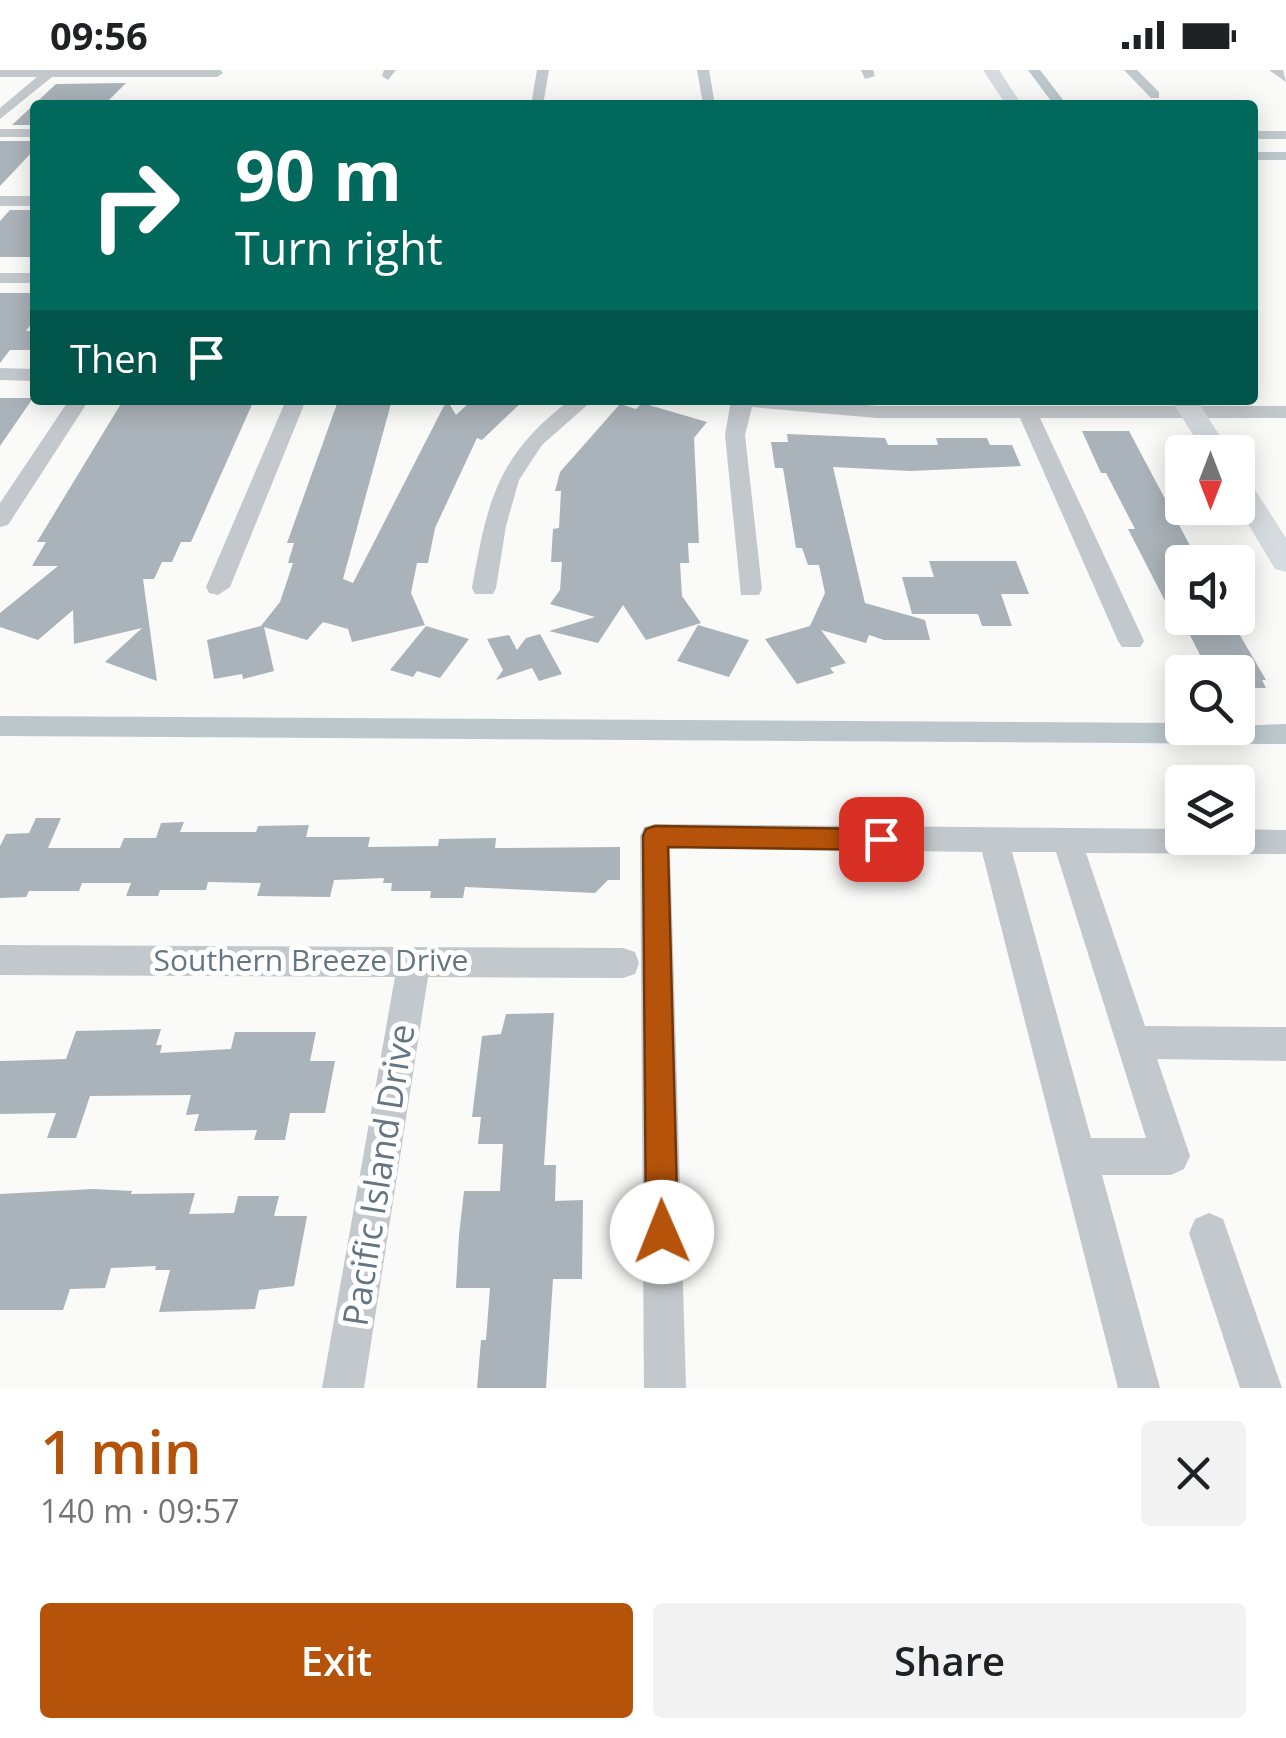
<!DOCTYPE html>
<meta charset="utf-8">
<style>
:root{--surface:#fff;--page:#f2f2f2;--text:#202124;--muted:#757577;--accent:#b45309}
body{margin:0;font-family:"Open Sans",sans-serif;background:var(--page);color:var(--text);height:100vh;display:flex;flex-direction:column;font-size:38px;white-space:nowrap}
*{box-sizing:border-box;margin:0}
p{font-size:32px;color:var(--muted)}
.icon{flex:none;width:55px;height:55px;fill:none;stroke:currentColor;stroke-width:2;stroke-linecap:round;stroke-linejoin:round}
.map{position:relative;height:1318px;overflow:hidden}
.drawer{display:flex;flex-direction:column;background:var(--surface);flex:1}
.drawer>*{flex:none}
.top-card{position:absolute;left:30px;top:30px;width:1228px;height:305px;border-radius:10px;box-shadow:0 5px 25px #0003;background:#00695c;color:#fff;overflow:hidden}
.needle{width:65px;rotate:180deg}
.fabs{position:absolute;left:1165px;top:365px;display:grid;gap:20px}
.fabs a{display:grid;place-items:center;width:90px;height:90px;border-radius:10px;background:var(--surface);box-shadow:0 5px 25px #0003;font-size:50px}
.pin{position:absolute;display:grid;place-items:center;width:85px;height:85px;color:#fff;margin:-42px;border-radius:20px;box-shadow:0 5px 15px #0006}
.me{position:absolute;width:110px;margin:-55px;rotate:359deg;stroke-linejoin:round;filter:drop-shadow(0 0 8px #0008)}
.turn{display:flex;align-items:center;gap:35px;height:210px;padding:0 40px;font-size:45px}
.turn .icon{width:130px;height:130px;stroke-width:2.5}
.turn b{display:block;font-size:70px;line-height:85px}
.then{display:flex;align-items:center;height:95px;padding:0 40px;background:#0003;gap:20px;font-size:38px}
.round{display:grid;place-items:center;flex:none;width:105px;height:105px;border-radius:10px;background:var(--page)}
.overview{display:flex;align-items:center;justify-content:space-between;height:170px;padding:0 40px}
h1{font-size:60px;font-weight:600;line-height:75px;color:var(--accent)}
.primary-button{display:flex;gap:20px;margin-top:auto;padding:20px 40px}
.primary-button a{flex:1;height:115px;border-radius:10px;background:var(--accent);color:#fff;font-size:40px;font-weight:600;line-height:115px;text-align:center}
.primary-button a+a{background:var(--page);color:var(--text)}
.status{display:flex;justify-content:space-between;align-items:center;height:70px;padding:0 50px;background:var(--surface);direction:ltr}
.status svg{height:28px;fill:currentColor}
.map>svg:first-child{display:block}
</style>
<div class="status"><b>09:56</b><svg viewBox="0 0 49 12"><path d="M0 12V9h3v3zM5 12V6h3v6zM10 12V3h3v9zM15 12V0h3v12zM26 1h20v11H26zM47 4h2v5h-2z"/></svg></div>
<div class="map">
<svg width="1286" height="1318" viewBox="0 0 1286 1318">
<rect width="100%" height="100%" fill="#fafaf8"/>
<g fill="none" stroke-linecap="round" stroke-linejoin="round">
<g fill="#bbc7cb" fill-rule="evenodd">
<path d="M 1028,0 L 1040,0 L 1067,35 L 1054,35 Z"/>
<rect x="1252" y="82" width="34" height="8"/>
<path d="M 0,646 L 1182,653 L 1182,658 L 1286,654 L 1286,674 L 0,666 Z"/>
</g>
</g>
<g fill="#aab3b9">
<path d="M 126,13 L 104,35 L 35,35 L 35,55 L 12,55 L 56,14 Z"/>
<path d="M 0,71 L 35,71 L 35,79 L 0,116 Z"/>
<path d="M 10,140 L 35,140 L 35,187 L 0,187 L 0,151 Z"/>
<path d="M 0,223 L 35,223 L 35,249 L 26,261 L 35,261 L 35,280 L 10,280 L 0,293 Z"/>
<path d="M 0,328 L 33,328 L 0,376 Z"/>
<path d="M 131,330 L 254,330 L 191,472 L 181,472 L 172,492 L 162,492 L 154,509 L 143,509 L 157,611 L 105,592 L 142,558 L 74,574 L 73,540 L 38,570 L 0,557 L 0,543 L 58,496 L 32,496 L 46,472 L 37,472 L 122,332 Z"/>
<path d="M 392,330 L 343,509 L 353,513 L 447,330 L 456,345 L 472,330 L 524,330 L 482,370 L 477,368 L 435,458 L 428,493 L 417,493 L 411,523 L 425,555 L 352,572 L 348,559 L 323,552 L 307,570 L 264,557 L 274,601 L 243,609 L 242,604 L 214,609 L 207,570 L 261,556 L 280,532 L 293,493 L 288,493 L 294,473 L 287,473 L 338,331 Z"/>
<path d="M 642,333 L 707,352 L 694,368 L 699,473 L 688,473 L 689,493 L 680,493 L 682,526 L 701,553 L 646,570 L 623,535 L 598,573 L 549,561 L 595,547 L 550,534 L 560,520 L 562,492 L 551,492 L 553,459 L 559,458 L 561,421 L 555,421 L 560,402 L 620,334 L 636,339 Z"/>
<path d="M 1082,361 L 1129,361 L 1196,487 L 1182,487 L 1182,548 L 1230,548 L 1266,610 L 1262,610 L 1266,618 L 1238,618 L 1238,602 L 1209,602 L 1182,550 L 1182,564 L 1163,527 L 1128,459 L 1135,459 L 1106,403 L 1101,403 Z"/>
<path d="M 787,364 L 885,368 L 888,375 L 938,375 L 936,368 L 987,368 L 990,375 L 1012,375 L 1021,396 L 910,401 L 833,397 L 865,533 L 925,550 L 930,570 L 884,570 L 869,565 L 866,573 L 821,560 L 846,593 L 830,598 L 834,603 L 797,614 L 765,569 L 810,556 L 825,523 L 819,495 L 808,495 L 802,478 L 796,478 L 783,398 L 775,398 L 771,372 L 788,372 Z"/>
<path d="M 929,491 L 1016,491 L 1029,524 L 1001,524 L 1012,556 L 982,556 L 978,544 L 912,544 L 902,507 L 934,507 Z"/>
<path d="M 698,555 L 749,570 L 729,607 L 677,591 Z"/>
<path d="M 426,556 L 469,569 L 440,608 L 417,601 L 413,607 L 390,600 Z"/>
<path d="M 540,564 L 562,604 L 539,611 L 532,598 L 496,610 L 503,600 L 487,569 L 509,565 L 517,580 L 526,568 Z"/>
<path d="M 36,748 L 61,748 L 48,778 L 120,778 L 124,768 L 156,768 L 161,753 L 184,752 L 180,762 L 256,762 L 258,756 L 309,755 L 306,767 L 370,767 L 368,777 L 438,776 L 439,769 L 496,768 L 495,778 L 620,777 L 620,810 L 608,810 L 595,823 L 465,817 L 463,828 L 430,828 L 431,821 L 391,821 L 392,813 L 383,813 L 384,808 L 334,810 L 330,827 L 257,826 L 261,813 L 208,812 L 206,820 L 160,820 L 158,826 L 126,826 L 131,813 L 82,813 L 79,821 L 29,821 L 26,827 L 0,828 L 0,776 L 6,764 L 29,763 Z"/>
<path d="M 554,943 L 544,1095 L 556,1095 L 555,1131 L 583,1130 L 582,1209 L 553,1209 L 546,1318 L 477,1318 L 481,1270 L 486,1270 L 490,1218 L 456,1218 L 459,1165 L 464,1121 L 500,1121 L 503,1074 L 478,1074 L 481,1047 L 472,1047 L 482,966 L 501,964 L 506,944 Z"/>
<path d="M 161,959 L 156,975 L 162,975 L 160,983 L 231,979 L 235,962 L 316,962 L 310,991 L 335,991 L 325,1043 L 290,1043 L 285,1070 L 254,1070 L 257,1060 L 194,1061 L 199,1044 L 186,1045 L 191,1025 L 90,1026 L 76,1068 L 47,1068 L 56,1043 L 0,1044 L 0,991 L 66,989 L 76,961 Z"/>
<path d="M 93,1119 L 132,1121 L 131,1124 L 195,1123 L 189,1144 L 234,1143 L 238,1126 L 279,1126 L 274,1146 L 307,1146 L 294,1216 L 259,1220 L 255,1239 L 159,1242 L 170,1200 L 155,1200 L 156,1196 L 111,1198 L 105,1218 L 70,1219 L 63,1240 L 0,1240 L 0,1124 Z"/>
</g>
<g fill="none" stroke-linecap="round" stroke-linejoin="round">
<g fill="#c3c8cc" fill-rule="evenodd">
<path d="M 0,0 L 220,0 L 223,3 L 217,7 L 52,7 L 0,49 L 0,38 L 37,7 L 0,7 Z"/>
<path d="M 384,0 L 396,0 L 388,10 L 382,6 Z"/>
<path d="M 537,0 L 549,0 L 543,35 L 531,35 Z"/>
<path d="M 697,0 L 709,0 L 715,35 L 703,35 Z"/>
<path d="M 861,0 L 873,0 L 875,6 L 865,9 Z"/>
<path d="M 1124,0 L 1137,0 L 1159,22 L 1159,28 L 1151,28 Z"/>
<path d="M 1269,0 L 1283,0 L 1286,12 Z"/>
<rect x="0" y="59" width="35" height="8"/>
<rect x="1252" y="61" width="34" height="8"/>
<rect x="0" y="126" width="35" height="10"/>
<rect x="0" y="203" width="35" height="10"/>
<path d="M 0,298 L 35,299 L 35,311 L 0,310 Z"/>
<path d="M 69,330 L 89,330 L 8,455 L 0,457 L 0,433 Z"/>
<path d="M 286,330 L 306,330 L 230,517 L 218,525 L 209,523 L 206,517 Z"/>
<path d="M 570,330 L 593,330 L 542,375 L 519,410 L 506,456 L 496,518 L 493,524 L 475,524 L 472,518 C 487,432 497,385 570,330 Z"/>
<path d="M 731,330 L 809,330 L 877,336 L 1286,336 L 1286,348 L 1040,348 L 1144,571 L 1140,577 L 1122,577 L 1118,571 L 1020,348 L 877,348 L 752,337 L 745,365 L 762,519 L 759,525 L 741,525 L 725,365 Z"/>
<path d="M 655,754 L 1182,759 L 1182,768 L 1238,768 L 1238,759 L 1286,760 L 1286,784 L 1086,783 L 1145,956 L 1286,957 L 1286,991 L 1157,989 L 1190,1086 L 1184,1099 L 1171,1105 L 1102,1105 L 1160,1318 L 1118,1318 L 982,782 L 670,778 L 686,1318 L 644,1318 L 640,766 L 644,757 ZM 1012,782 L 1056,782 L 1146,1068 L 1091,1068 Z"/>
<path d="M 0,875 L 623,878 L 635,882 L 639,893 L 635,904 L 623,908 L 428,907 L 364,1318 L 322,1318 L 395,907 L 0,905 Z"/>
<path d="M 1209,1143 L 1223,1149 L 1282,1318 L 1240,1318 L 1189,1163 L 1195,1149 Z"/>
</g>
<g fill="#d6dbdf" fill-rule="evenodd">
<path d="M 983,0 L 999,0 L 1022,35 L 1006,35 Z"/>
<path d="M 1171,330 L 1197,330 L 1230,382 L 1204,382 Z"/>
<path d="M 1238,407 L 1248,409 L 1286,468 L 1286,502 L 1275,499 L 1238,437 Z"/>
</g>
</g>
<path fill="#b45309" stroke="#753606" stroke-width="2.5" d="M 655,756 L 881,759 L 890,762 L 894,769 L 890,777 L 881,780 L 668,777 L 678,1162 L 673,1173 L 662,1178 L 650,1173 L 646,1162 L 643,766 L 646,759 Z"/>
<g text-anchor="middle" stroke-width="10" stroke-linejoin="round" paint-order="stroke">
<g font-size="30" fill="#657683" stroke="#fff">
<text x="311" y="901">Southern Breeze Drive</text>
</g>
<g font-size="35" fill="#657683" stroke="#fff">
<text transform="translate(379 1105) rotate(-81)" y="12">Pacific Island Drive</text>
</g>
</g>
</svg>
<div class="fabs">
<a><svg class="needle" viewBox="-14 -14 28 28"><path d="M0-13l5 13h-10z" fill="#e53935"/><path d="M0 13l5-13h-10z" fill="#757577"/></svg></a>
<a><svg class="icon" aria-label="sound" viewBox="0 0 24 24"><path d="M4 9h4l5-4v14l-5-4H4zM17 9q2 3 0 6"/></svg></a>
<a><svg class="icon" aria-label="search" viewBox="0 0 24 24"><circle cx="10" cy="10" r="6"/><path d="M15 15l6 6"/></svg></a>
<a><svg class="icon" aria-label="layers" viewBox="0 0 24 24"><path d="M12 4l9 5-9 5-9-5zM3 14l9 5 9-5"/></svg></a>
</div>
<div class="pin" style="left:881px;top:769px;background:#d93025"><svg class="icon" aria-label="arrive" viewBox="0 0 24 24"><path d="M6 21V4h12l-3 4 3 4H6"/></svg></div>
<svg class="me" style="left:662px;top:1162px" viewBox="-20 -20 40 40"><circle r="19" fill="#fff"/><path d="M0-13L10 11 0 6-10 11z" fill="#b45309"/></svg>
<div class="top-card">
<div class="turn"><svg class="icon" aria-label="right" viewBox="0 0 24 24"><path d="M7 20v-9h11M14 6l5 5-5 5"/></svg><div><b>90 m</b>Turn right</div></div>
<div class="then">Then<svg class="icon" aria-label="arrive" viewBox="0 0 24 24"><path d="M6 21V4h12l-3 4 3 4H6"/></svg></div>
</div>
</div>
<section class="drawer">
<div class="overview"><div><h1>1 min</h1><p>140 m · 09:57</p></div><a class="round"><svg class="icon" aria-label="close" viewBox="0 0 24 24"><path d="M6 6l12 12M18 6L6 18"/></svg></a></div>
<div class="primary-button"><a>Exit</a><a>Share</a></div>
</section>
